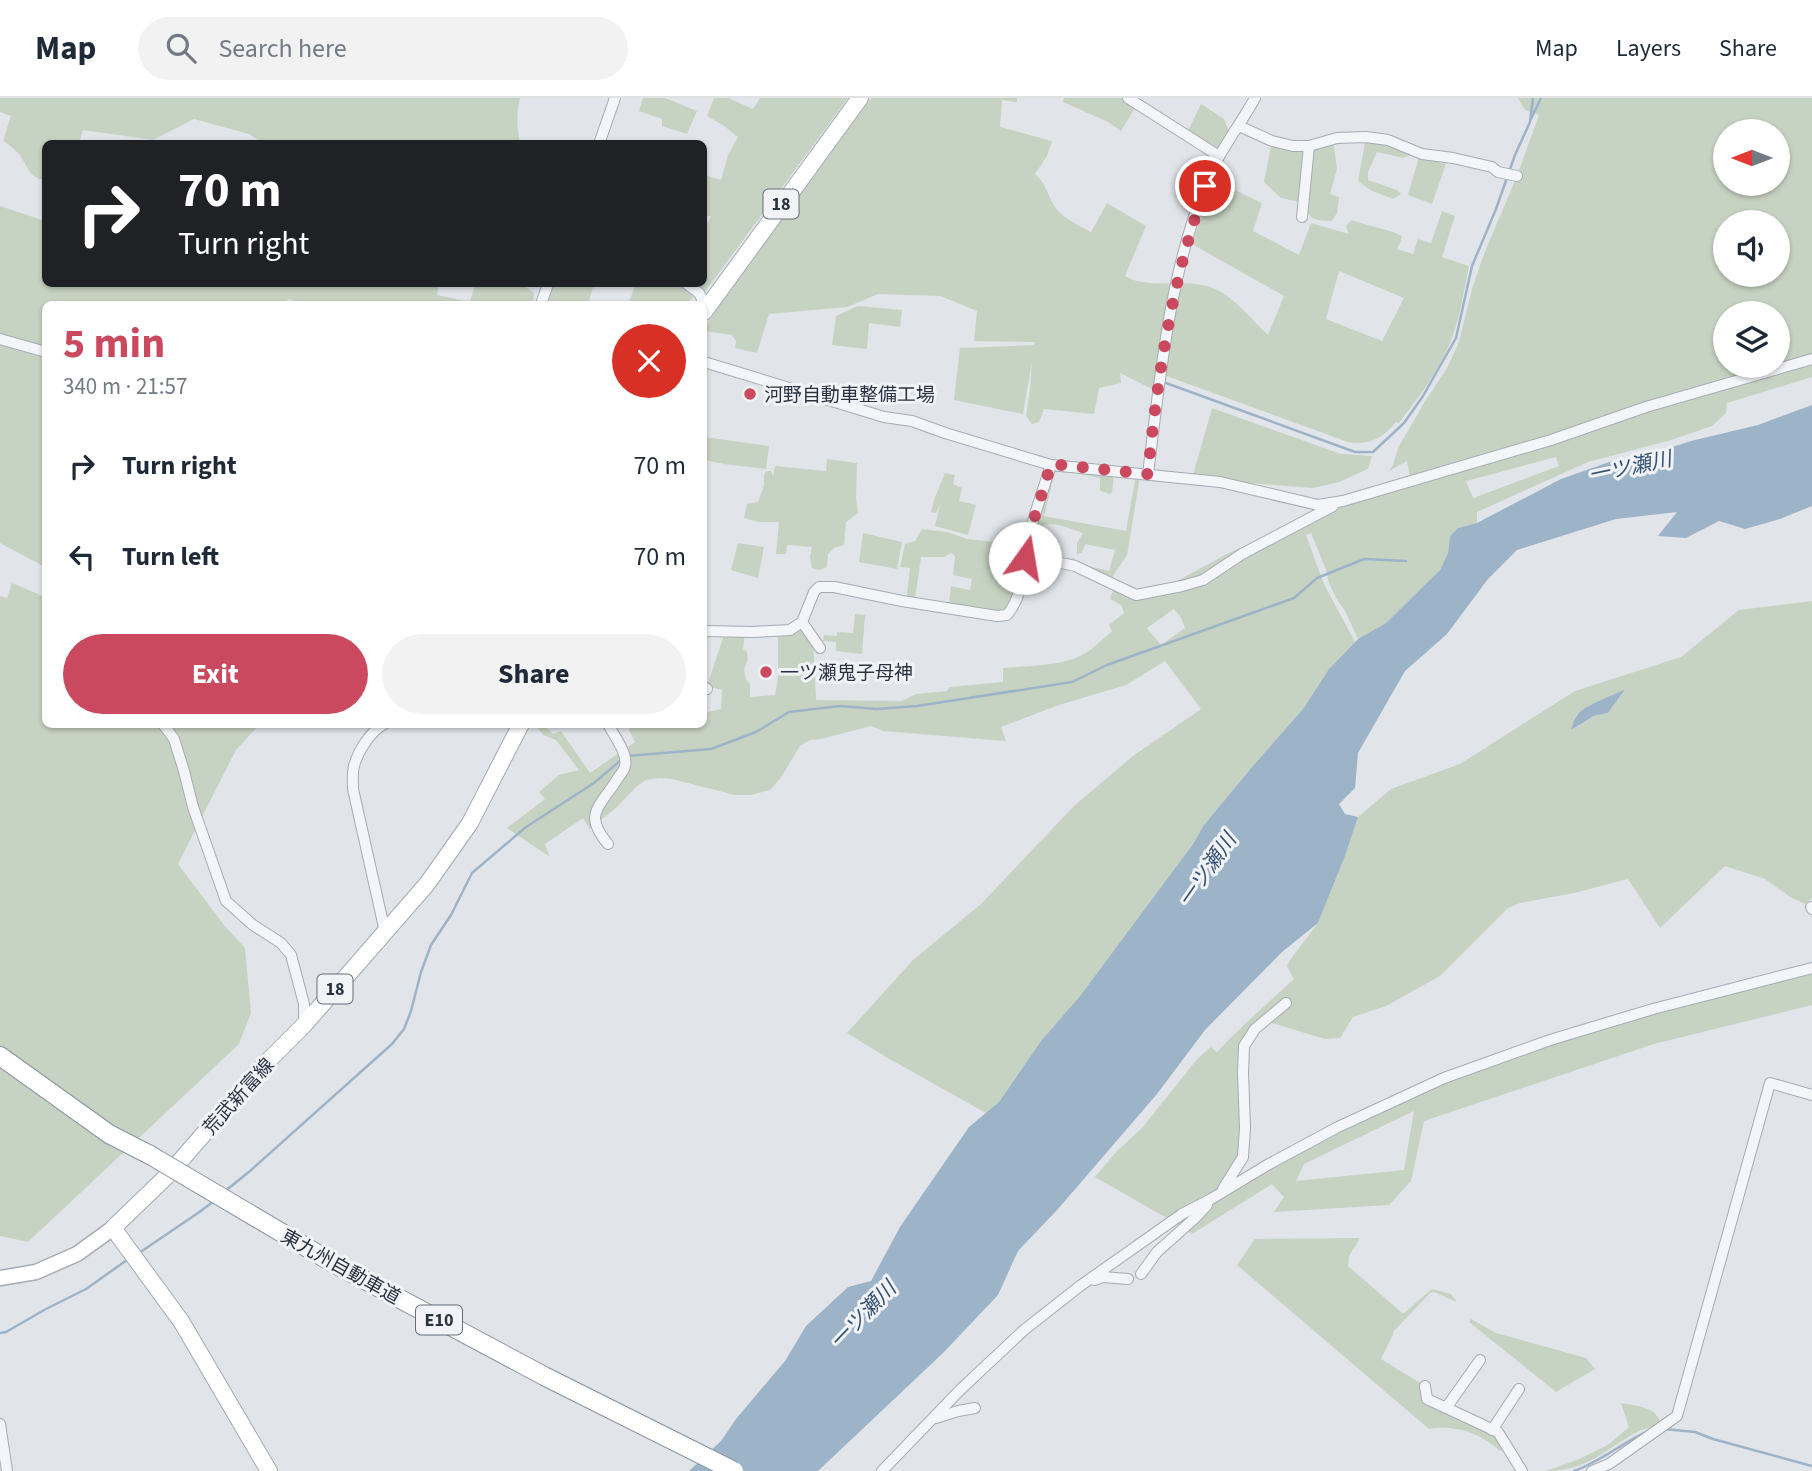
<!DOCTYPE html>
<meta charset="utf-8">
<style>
:root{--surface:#fff;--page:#f2f2f3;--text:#1f2937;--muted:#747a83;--line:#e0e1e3;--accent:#cb495f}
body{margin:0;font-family:"Source Sans 3","Noto Sans JP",sans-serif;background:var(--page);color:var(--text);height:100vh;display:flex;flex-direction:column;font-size:26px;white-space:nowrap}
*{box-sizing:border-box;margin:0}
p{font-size:23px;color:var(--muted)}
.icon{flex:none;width:38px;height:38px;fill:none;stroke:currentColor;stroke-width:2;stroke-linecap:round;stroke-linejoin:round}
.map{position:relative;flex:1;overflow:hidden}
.side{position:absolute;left:42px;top:203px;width:665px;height:427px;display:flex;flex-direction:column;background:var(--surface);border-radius:10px;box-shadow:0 2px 5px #0004}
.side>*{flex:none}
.banner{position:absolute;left:42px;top:42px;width:665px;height:147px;border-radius:10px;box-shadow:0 2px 5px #0004;background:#202124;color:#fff;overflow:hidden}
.needle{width:46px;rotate:270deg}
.controls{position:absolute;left:1713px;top:21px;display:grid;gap:14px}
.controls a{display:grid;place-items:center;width:77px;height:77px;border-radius:50%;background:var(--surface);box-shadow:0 2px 5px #0004;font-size:35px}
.pin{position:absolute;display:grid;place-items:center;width:60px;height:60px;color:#fff;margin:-30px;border:4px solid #fff;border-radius:50%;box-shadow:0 2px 7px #0007}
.me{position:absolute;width:77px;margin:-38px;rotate:13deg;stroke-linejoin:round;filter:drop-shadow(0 0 5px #0008)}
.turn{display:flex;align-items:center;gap:24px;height:147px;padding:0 21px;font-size:32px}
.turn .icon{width:91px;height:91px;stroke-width:2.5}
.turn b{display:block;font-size:49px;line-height:60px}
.round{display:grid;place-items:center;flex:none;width:74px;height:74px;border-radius:37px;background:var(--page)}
.headline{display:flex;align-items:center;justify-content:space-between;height:119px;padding:0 21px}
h1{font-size:42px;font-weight:700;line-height:52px;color:var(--accent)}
.action{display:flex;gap:14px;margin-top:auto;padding:14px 21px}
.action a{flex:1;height:80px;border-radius:42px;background:var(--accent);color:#fff;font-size:28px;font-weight:700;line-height:80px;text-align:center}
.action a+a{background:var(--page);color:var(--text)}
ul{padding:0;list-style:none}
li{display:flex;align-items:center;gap:21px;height:91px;padding:0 21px}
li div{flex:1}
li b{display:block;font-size:26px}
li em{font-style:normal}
header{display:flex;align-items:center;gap:42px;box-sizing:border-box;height:98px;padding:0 35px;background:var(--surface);border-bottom:2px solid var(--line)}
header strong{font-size:33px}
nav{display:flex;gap:38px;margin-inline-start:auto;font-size:24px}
.search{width:490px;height:63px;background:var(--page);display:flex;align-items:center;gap:18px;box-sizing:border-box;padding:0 24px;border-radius:38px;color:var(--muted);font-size:26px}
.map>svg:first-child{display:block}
</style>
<header>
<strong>Map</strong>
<div class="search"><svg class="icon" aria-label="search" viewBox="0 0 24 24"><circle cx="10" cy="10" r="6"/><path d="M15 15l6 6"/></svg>Search here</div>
<nav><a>Map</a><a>Layers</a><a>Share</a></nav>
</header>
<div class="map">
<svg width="1812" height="1373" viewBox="0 0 1812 1373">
<rect width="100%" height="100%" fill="#e1e4e9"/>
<g fill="#c7d3c2" fill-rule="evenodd">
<path d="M 0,0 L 520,0 C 516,16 517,29 520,45 L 263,45 L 249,36 L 194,21 L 153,42 L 83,32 L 79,45 L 46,46 L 45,82 C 26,79 28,65 17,54 C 13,50 8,46 3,43 L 11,18 L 0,14 Z"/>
<path d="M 643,0 L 665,0 L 697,13 L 687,36 L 662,28 L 662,21 L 639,13 Z"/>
<path d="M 714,0 L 728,0 L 753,11 L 760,0 L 848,0 L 701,199 L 698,195 L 685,206 L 628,206 L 636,186 L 704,186 L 704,133 L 711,118 L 704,118 L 704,77 L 721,82 L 728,57 L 738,39 L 723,27 L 707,18 Z"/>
<path d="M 871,0 L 1017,0 L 1017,4 L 1002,2 L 1000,29 L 1052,43 L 1047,58 L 1035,76 C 1045,84 1047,95 1053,106 C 1062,120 1076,126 1091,134 L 1107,105 L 1146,128 L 1125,178 C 1149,192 1183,180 1210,189 C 1232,196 1252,222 1268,237 L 1284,198 L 1192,146 L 1214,82 L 1262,105 L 1253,133 L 1299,157 L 1311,125 L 1349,136 L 1346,128 L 1352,122 C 1367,128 1390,131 1402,138 L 1400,145 L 1397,151 L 1413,156 L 1418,141 L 1431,145 L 1442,113 L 1455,118 L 1442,159 L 1469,168 C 1464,191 1461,215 1453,237 C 1442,269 1419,299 1399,325 L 1396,324 C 1383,340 1369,348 1348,344 L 1161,276 L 1158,294 L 1120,275 L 1121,285 L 1099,290 L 1094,316 L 1044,311 L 1039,324 L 1032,326 L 1026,318 L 1030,292 L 1032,264 L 1023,316 L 954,302 L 960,250 L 1034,247 L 1035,244 L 974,243 L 977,213 L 940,198 L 878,196 L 847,209 L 769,216 L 757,255 L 735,250 L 736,243 L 732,237 L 704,233 L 718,208 ZM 1339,173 L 1404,200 L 1382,243 L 1326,221 Z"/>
<path d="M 1064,0 L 1132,0 L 1138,5 L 1121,33 L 1108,24 L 1063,4 Z"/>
<path d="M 1518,0 L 1812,0 L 1812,257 L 1778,268 L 1778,215 L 1726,215 L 1726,268 L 1778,268 L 1550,338 L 1410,380 L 1407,363 L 1389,373 L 1393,367 L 1398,350 L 1424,305 L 1447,270 L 1459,244 L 1472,191 L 1484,156 L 1517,78 L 1539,17 L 1525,12 ZM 1726,33 L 1778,33 L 1778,86 L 1726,86 ZM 1726,124 L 1778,124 L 1778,177 L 1726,177 Z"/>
<path d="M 1201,6 L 1224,21 L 1229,33 L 1216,56 L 1186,37 Z"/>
<path d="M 1366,39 L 1411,51 L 1410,57 L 1403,60 L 1377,54 L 1368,74 L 1368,82 L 1397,92 L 1401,96 L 1393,101 L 1370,92 L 1358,83 Z"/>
<path d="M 1333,41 L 1337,71 L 1330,96 L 1339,99 L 1337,115 L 1332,123 C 1315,123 1309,122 1304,105 L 1281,100 L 1264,84 L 1272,43 L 1293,48 Z"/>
<path d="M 1419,59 L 1446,66 L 1432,106 L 1408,97 Z"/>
<path d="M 0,108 L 45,123 L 46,186 L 439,186 L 437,197 L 470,204 L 475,187 L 469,186 L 522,186 L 534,195 L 533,206 L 304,206 L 288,201 L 285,206 L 46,206 L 45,469 L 0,445 Z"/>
<path d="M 554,186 L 594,186 L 588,206 L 547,206 Z"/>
<path d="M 858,208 L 902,212 L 900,229 L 869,225 L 867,251 L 832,247 L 836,218 Z"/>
<path d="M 1812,265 L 1812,279 L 1727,305 L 1726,315 L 1712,328 L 1671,342 L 1588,364 L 1477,414 L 1477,425 L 1458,430 L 1450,438 L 1448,455 L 1440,472 L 1386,525 L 1358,541 L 1345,513 L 1336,500 L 1329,485 L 1325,469 L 1311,435 L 1306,437 L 1324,486 L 1355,544 L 1329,571 L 1303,611 L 1252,669 L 1204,727 L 1193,746 L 1080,898 L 1041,943 L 999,1004 L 986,1015 L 886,959 L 847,935 L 913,862 L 981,806 L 1074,708 L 1133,658 L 1201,611 L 1165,563 L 1126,587 L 1059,607 L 1001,629 L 1006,643 L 883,633 L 871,628 L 821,641 L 810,642 L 800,648 L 780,681 L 770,692 L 751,697 L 735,697 L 672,681 L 660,680 L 646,682 L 636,689 L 617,709 L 590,731 L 583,720 L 545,746 L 550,759 L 507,730 L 545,701 L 539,694 L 559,677 L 579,672 L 556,642 L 543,637 L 536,627 L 544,627 L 553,636 L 561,633 L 590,675 L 635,644 L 629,632 L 632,627 L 644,627 L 645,628 L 648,626 L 704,626 L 704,615 L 721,611 L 722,592 L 707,588 L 725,534 L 745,534 L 743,551 L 747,554 L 748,561 L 744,572 L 746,581 L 750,586 L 750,599 L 775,597 L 778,581 L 778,533 L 802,524 L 813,540 L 816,602 L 902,603 L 916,596 L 947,593 L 949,589 L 1003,584 L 1003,570 C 1027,568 1053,568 1076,560 C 1090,554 1101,543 1112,533 L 1109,527 L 1124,515 L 1121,507 L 1110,501 L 1115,487 L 1136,497 L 1173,490 L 1177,483 L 1227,456 L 1318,413 L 1297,427 L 1344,407 L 1648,313 ZM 1556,359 L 1559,368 L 1473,400 L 1466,383 ZM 1174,511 L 1181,520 L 1185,530 L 1161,547 L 1147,530 Z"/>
<path d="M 1212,310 L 1341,356 L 1372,358 L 1368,371 L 1339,384 L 1313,390 L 1248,385 L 1193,377 Z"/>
<path d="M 704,339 L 769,348 L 766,371 L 724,366 L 704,362 Z"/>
<path d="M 827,361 L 857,365 L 856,400 L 858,415 L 846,424 L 844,447 L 834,450 L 828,456 L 827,469 L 820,472 L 812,470 L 810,459 L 812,449 L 787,447 L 786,456 L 776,456 L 779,424 L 759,424 L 744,420 L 747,406 L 758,404 L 764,387 L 764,378 L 766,373 L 771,373 L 773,378 L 775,368 L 826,373 Z"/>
<path d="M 1052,368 L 1114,376 L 1112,394 L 1110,396 L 1100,393 L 1100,380 L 1075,375 L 1055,374 L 1044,418 L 1126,433 L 1136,377 L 1140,378 L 1127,457 L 1109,484 L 1063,461 L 1074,460 L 1080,466 L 1109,473 L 1115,452 L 1085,446 L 1082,455 L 1077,456 L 1077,445 L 1083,435 C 1071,431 1048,420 1039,430 C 1033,437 1033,450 1031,459 L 1025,456 Z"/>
<path d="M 945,375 L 955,377 L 953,386 L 962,390 L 959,403 L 976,407 L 968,437 L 935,428 L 940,407 L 936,415 L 931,414 L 935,399 Z"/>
<path d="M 922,431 L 947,434 L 967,441 L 1003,445 L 1025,443 L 1011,506 L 1006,512 L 998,514 L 949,506 L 951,488 L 970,492 L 972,481 L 953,477 L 955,458 L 951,455 L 944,459 L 921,459 L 915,501 L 908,500 L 907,496 L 910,470 L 900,469 L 905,446 L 915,443 Z"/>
<path d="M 863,435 L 902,444 L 897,471 L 859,464 Z"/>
<path d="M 738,445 L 764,449 L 758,480 L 731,472 Z"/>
<path d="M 12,485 L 45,499 L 46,626 L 259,627 L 236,652 L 178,766 L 224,827 L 245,850 L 251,915 L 239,946 L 28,1144 L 0,1138 L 0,498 L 7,500 Z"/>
<path d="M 1812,503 L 1812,800 L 1805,806 L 1790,799 L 1765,781 L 1725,768 L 1660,830 L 1628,781 L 1574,795 L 1520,805 L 1508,810 L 1440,878 L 1386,908 L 1353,919 L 1340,940 L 1325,941 L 1265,923 L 1244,948 L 1243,1059 L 1222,1093 L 1375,1011 L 1550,942 L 1812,870 L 1812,907 L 1654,946 L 1424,1023 L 1411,1083 L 1389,1107 L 1274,1114 L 1284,1099 L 1272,1086 L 1192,1136 L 1183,1131 L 1210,1103 L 1172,1123 L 1095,1079 L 1116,1054 L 1142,1030 L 1198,960 L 1211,949 L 1217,954 C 1241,928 1268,905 1294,881 L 1287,868 L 1290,862 L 1318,825 L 1345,758 L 1358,719 L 1391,691 L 1460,666 L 1575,593 L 1681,559 L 1739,512 ZM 1623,592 L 1608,615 L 1594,618 L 1572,632 L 1576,617 C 1591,607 1607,601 1623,592 ZM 1414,1013 L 1404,1072 L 1296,1083 L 1304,1066 Z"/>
<path d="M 855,516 L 865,517 L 862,556 L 836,553 L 836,544 L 823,543 L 824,537 L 837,538 L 837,534 L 853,535 Z"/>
<path d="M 1360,1140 L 1349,1158 L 1348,1168 L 1401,1214 L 1404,1215 L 1432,1191 L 1451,1196 L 1457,1204 L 1434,1194 L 1430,1195 L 1393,1234 L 1393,1237 L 1381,1261 L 1425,1288 L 1427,1302 L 1498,1334 L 1508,1350 L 1500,1353 C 1483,1336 1454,1326 1429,1331 L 1237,1167 L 1255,1141 Z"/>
<path d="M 1471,1221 L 1496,1235 L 1586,1260 L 1595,1271 L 1556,1294 L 1469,1224 Z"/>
<path d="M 1621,1305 C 1637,1308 1656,1308 1661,1326 C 1651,1329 1639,1332 1630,1338 C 1600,1356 1584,1373 1546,1373 L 1577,1362 L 1608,1347 L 1629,1329 Z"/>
</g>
<g fill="#9db3c8">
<path d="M 1812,307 L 1812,408 L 1780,421 L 1745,431 L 1719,423 L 1686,440 L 1658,438 L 1677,414 L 1616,421 L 1517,452 L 1488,481 L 1447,536 L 1405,573 L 1358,655 L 1355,690 L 1339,706 L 1345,716 L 1358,719 L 1345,758 L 1318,825 L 1282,854 L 1205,932 L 1157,996 L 1058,1111 L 1018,1153 L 998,1197 L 943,1255 L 818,1373 L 689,1373 L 721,1343 L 736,1321 L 785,1263 L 806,1228 L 848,1189 L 871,1183 L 900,1129 L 969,1029 L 999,1004 L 1041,943 L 1080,898 L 1193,746 L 1204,727 L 1252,669 L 1303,611 L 1329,571 L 1358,541 L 1386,525 L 1440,472 L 1448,455 L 1450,438 L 1458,430 L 1477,425 L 1561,381 L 1612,363 L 1629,363 L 1691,343 L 1758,327 Z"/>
<path d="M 1625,591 L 1608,615 L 1594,618 L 1571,632 C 1573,627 1574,620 1578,616 C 1587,606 1613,598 1625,591 Z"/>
</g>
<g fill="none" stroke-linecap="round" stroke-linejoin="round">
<g stroke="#9db3c8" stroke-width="2.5">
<path d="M 1531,21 L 1541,0"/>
<path d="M 1166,285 L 1355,354 L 1373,354 L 1404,325 L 1423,298 L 1456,240 L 1472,168 L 1496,111 L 1515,57 L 1530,24 L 1533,0"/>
<path d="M 627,658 L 711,651 L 756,634 L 789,614 L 840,608 L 877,611 L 917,608 L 1072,584 L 1107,567 L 1294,500 L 1317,480 L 1364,461 L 1406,463"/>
<path d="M 224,1094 L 250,1073 L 392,946 L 404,931 L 411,913 L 421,874 L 431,847 L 451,817 L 472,775 L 526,729 L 594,685 L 621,662"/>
<path d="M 139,1155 L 198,1115 L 214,1103"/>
<path d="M 0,1235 L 6,1234 L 46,1211 L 86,1191 L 127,1162"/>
<path d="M 1664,1331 L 1695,1334 L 1713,1341 L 1812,1368"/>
<path d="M 1574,1373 C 1602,1363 1624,1343 1651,1332"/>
</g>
<defs>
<g id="minor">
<path d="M 1128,0 L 1219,58"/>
<path d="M 1239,28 L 1272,43 L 1293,48 L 1309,48 L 1337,40 L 1366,39 L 1388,42 L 1422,56 L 1453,60 L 1492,69 L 1498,74 L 1517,78"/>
<path d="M 599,46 L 615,0"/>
<path d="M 1302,119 L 1309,48"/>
<path d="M 687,186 L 699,195 L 706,209"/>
<path d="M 541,206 L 548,186"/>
<path d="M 0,241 L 46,254"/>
<path d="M 704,264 L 884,319 L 912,323 L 945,335 L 1051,367 L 1220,384 L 1318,407 L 1343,403 L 1551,342 L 1646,309 L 1812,261"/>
<path d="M 1148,376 C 1160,280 1169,179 1205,88 C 1217,56 1239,29 1255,0"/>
<path d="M 1025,460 L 1052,463 L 1075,468 L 1136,497 L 1182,488 L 1203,482 L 1242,456 L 1333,408"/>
<path d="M 802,524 L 820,550"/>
<path d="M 704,533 L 752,534 L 790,532 L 802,524 L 814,494 L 819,489 L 834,489 L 902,503 L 997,518 L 1007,517 C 1026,494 1023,462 1030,434 C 1036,411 1044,389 1051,367"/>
<path d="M 704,589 L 707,591"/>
<path d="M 163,626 L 174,641 L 184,673 L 193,709 L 226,803 L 253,827 L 281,845 L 291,857 L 304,906 L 304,926"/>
<path d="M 384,626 C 370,634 358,653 354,668 C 352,675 353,684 353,691 L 385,834"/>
<path d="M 608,746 C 583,716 599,710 616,683 C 619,678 624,673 625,668 C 628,655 614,638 608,626"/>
<path d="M 1811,809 L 1812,811"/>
<path d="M 1223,1091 L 1243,1059 L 1245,1030 L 1243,975 L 1244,948 L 1255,931 L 1286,905"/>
<path d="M 1141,1176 L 1157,1154 L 1195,1120 L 1207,1107"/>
<path d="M 1094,1182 L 1103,1179 L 1128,1181"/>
<path d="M 1425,1288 L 1427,1301 L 1498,1334 L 1522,1373"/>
<path d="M 1446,1310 L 1480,1262"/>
<path d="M 936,1320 L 958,1313 L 975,1310"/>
<path d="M 0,1326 L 7,1373"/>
<path d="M 1492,1332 L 1519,1291"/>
<path d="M 882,1373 L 960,1292 L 1024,1232 L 1080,1188 L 1182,1116 L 1211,1101 L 1269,1066 L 1338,1029 L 1444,980 L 1550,942 L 1653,911 L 1812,870"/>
<path d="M 1592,1373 L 1609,1366 L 1677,1318 L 1770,985 L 1812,997"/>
</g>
<path id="secondary" d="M 0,1180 L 36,1174 L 77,1156 L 113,1130"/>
<g id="primary">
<path d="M 704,214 L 860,0"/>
<path d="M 269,1373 L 181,1223 L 113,1130 L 168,1077 L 261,970 L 304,927 L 427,786 L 470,725 L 521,626"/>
</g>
<path id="motorway" d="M 0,958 L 109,1036 L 150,1057"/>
</defs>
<use href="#minor" stroke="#a6abb3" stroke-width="12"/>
<use href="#secondary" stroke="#a6abb3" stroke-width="17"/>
<use href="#primary" stroke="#a1a9b5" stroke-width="18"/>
<use href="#motorway" stroke="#8992a0" stroke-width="20"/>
<use href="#minor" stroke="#f4f5f8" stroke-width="10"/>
<use href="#secondary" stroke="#fff" stroke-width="14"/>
<use href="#primary" stroke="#fff" stroke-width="16"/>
<use href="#motorway" stroke="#fff" stroke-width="18"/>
<defs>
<path id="motorway-bridge" d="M 150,1057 L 333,1165 L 544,1278 L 734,1373"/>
</defs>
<use href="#motorway-bridge" stroke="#8992a0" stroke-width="20" stroke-linecap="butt"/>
<use href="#motorway-bridge" stroke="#fff" stroke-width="18"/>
</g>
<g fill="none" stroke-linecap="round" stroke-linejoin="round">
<path stroke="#cb495f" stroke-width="12" stroke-dasharray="0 21.6" d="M 1025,460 L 1030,434 L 1051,366 L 1148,376 C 1154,311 1163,246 1178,182 C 1185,151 1195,120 1205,88"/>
</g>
<g fill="#cb495f" stroke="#f1f3f7" stroke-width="2.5">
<circle cx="750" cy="296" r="7"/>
<circle cx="766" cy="574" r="7"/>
</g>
<g text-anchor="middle" stroke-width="6" stroke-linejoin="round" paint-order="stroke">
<g fill="#f1f3f7" stroke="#666c78" stroke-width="2">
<rect x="763.5" y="91.5" width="35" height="29" rx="5"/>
<rect x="317.5" y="876.5" width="35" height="29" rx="5"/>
<rect x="416" y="1207.5" width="46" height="29" rx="5"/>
</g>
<g font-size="18" font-weight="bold" fill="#2a3241">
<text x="781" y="112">18</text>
<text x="335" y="897">18</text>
<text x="439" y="1228">E10</text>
</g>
<g font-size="19" fill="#2a3241" stroke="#f1f3f7" text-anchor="start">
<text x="764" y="303">河野自動車整備工場</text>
<text x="780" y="581">一ツ瀬鬼子母神</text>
</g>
<g font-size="19" fill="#2a3241" stroke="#f1f3f7">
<text transform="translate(238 998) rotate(-48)" y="7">荒武新富線</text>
<text transform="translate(341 1168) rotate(29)" y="7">東九州自動車道</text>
</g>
<g font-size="21" font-style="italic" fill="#355274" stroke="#f1f3f7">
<text transform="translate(1630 369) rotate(-12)" y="7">一ツ瀬川</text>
<text transform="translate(1207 772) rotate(-55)" y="7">一ツ瀬川</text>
<text transform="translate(863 1217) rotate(-46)" y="7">一ツ瀬川</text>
</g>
</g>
</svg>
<div class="controls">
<a><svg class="needle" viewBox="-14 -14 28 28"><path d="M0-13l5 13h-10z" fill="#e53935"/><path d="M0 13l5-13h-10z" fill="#747a83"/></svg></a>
<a><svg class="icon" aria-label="sound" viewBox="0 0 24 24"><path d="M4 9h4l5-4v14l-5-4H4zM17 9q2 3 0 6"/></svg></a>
<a><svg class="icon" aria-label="layers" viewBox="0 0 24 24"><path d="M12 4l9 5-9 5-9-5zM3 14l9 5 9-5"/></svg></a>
</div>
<div class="pin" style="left:1205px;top:88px;background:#d93025"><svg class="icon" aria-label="arrive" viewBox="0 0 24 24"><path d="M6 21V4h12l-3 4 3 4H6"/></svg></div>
<svg class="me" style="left:1025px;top:460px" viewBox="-20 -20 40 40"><circle r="19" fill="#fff"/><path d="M0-13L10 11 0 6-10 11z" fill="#cb495f"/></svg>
<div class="banner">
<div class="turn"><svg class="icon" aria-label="right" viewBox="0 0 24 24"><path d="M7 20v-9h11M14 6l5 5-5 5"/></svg><div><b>70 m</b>Turn right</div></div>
</div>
<section class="side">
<div class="headline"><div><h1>5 min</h1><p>340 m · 21:57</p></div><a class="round" style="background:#d93025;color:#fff"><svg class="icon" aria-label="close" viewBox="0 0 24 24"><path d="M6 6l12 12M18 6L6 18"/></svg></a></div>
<ul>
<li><svg class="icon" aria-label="right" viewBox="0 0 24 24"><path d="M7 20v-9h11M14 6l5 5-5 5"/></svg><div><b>Turn right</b></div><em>70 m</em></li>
<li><svg class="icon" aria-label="left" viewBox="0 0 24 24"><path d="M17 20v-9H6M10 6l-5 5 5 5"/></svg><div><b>Turn left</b></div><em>70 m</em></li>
</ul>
<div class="action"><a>Exit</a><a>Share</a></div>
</section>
</div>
